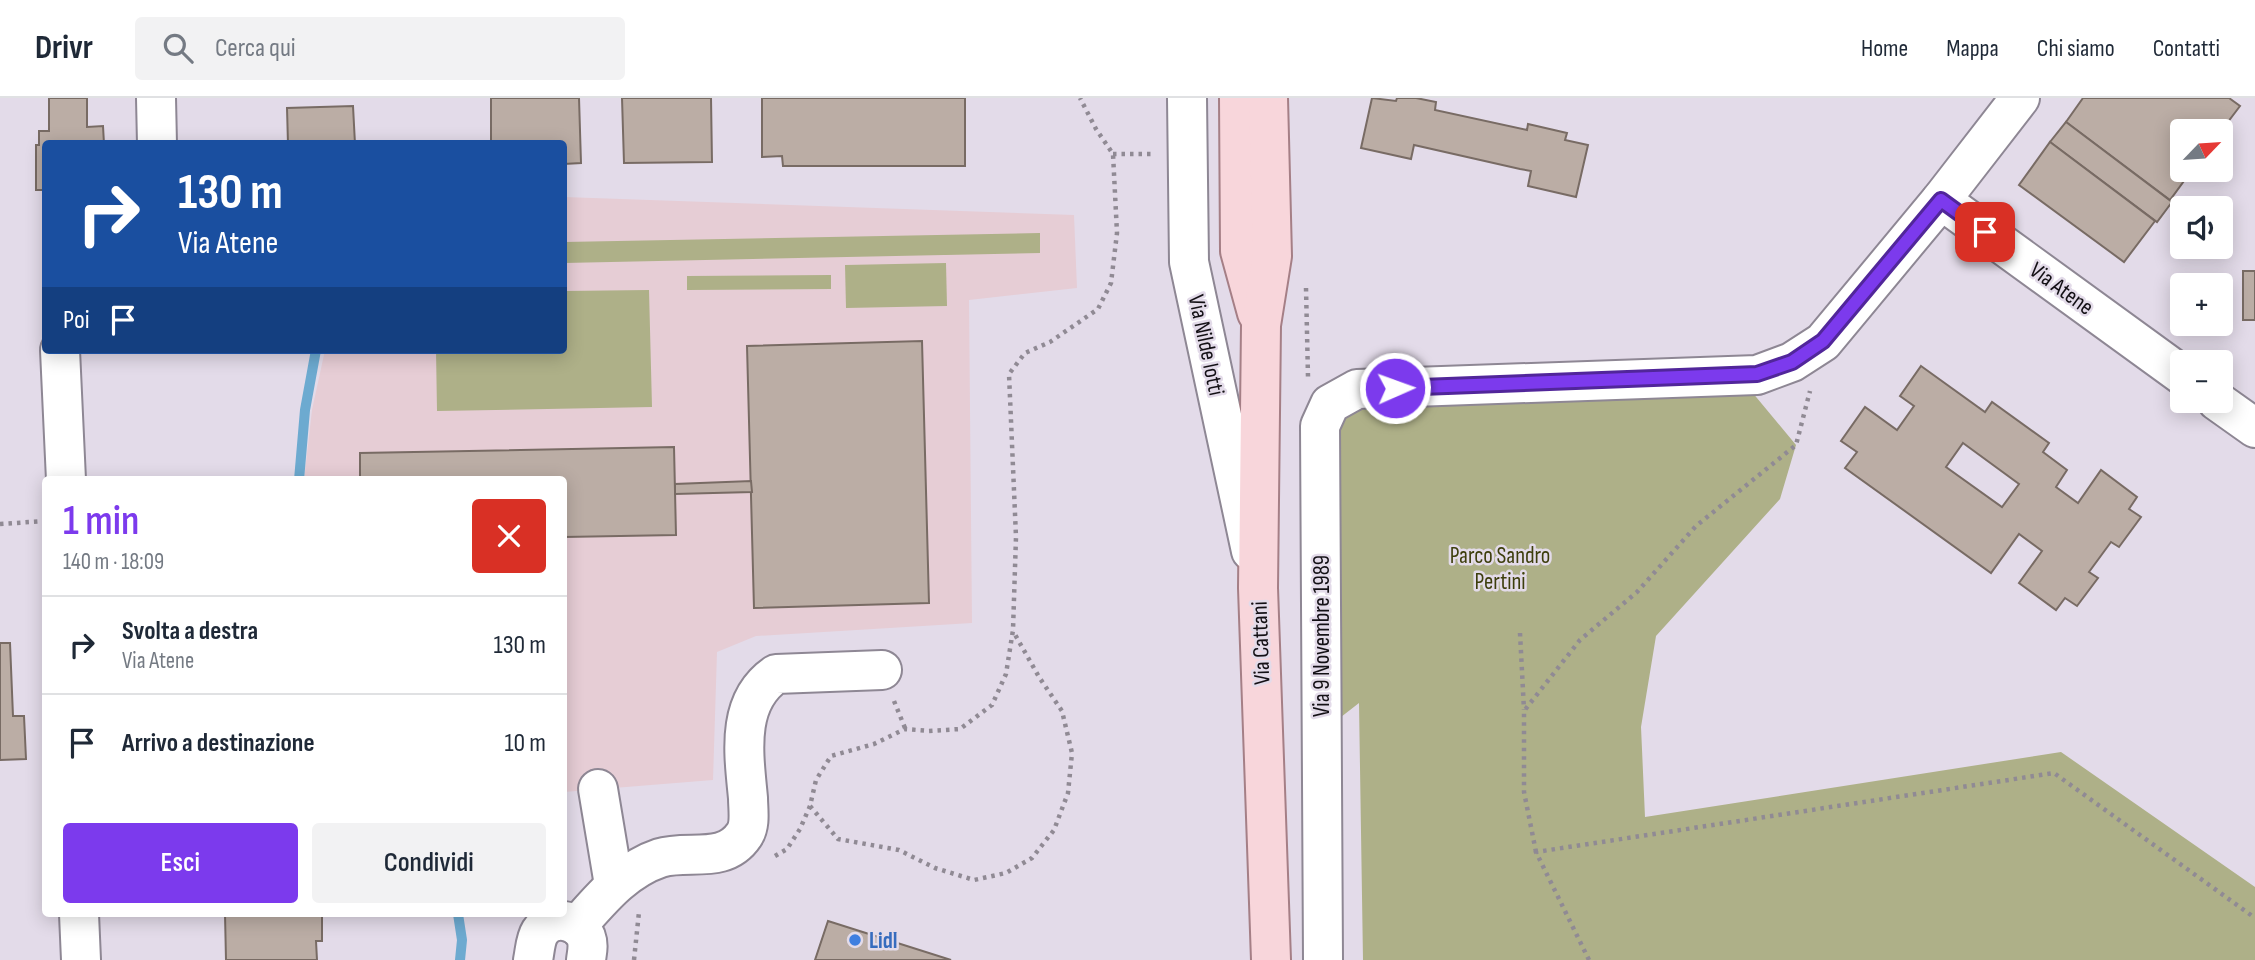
<!DOCTYPE html>
<html lang="it">
<meta charset="utf-8">
<style>
:root{--surface:#fff;--page:#f2f2f3;--text:#1f2937;--muted:#747a83;--line:#e0e1e3;--accent:#7c3aed}
body{margin:0;font-family:"Sofia Sans Condensed",sans-serif;background:var(--page);color:var(--text);height:100vh;display:flex;flex-direction:column;font-size:26px;white-space:nowrap}
*{box-sizing:border-box;margin:0}
p{font-size:23px;color:var(--muted)}
.icon{flex:none;width:38px;height:38px;fill:none;stroke:currentColor;stroke-width:2;stroke-linecap:round;stroke-linejoin:round}
.map{position:relative;flex:1;overflow:hidden}
.panel{position:absolute;left:42px;top:378px;width:525px;height:441px;display:flex;flex-direction:column;background:var(--surface);border-radius:7px;box-shadow:0 4px 18px #0003}
.panel>*{flex:none}
.banner{position:absolute;left:42px;top:42px;width:525px;height:214px;border-radius:7px;box-shadow:0 4px 18px #0003;background:#1a4fa0;color:#fff;overflow:hidden}
.needle{width:46px;rotate:65deg}
.controls{position:absolute;left:2170px;top:21px;display:grid;gap:14px}
.controls a{display:grid;place-items:center;width:63px;height:63px;border-radius:7px;background:var(--surface);box-shadow:0 4px 18px #0003;font-size:35px}
.pin{position:absolute;display:grid;place-items:center;width:60px;height:60px;color:#fff;margin:-30px;border-radius:14px;box-shadow:0 4px 10px #0006}
.me{position:absolute;width:77px;margin:-38px;rotate:88deg;stroke-linejoin:round;filter:drop-shadow(0 0 5px #0008)}
.turn{display:flex;align-items:center;gap:24px;height:147px;padding:0 21px;font-size:32px}
.turn .icon{width:91px;height:91px;stroke-width:2.5}
.turn b{display:block;font-size:49px;line-height:60px}
.then{display:flex;align-items:center;height:66px;padding:0 21px;background:#0003;gap:14px;font-size:26px}
.round{display:grid;place-items:center;flex:none;width:74px;height:74px;border-radius:7px;background:var(--page)}
.summary{display:flex;align-items:center;justify-content:space-between;height:119px;padding:0 21px}
h1{font-size:42px;font-weight:600;line-height:52px;color:var(--accent)}
.cta{display:flex;gap:14px;margin-top:auto;padding:14px 21px}
.cta a{flex:1;height:80px;border-radius:7px;background:var(--accent);color:#fff;font-size:28px;font-weight:600;line-height:80px;text-align:center}
.cta a+a{background:var(--page);color:var(--text)}
ul{padding:0;list-style:none}
li{display:flex;align-items:center;gap:21px;height:98px;padding:0 21px;border-top:2px solid var(--line)}
li div{flex:1}
li b{display:block;font-size:26px}
li em{font-style:normal}
header{display:flex;align-items:center;gap:42px;box-sizing:border-box;height:98px;padding:0 35px;background:var(--surface);border-bottom:2px solid var(--line)}
header strong{font-size:33px}
nav{display:flex;gap:38px;margin-inline-start:auto;font-size:24px}
.search{width:490px;height:63px;background:var(--page);display:flex;align-items:center;gap:18px;box-sizing:border-box;padding:0 24px;border-radius:7px;color:var(--muted);font-size:26px}
.map>svg:first-child{display:block}
</style>
<header>
<strong>Drivr</strong>
<div class="search"><svg class="icon" aria-label="search" viewBox="0 0 24 24"><circle cx="10" cy="10" r="6"/><path d="M15 15l6 6"/></svg>Cerca qui</div>
<nav><a>Home</a><a>Mappa</a><a>Chi siamo</a><a>Contatti</a></nav>
</header>
<div class="map">
<svg width="2255" height="862" viewBox="0 0 2255 862">
<rect width="100%" height="100%" fill="#e3dbe9"/>
<path fill="#e6cdd5" d="M 564,99 L 1074,117 L 1077,190 L 969,202 L 972,525 L 756,538 L 717,554 L 713,682 L 564,694 L 564,382 L 304,382 L 312,312 L 325,252 L 564,252 Z"/>
<g fill="#aeb088">
<path d="M 1040,135 L 1040,155 L 564,165 L 564,144 Z"/>
<path d="M 946,165 L 947,208 L 846,210 L 845,167 Z"/>
<path d="M 831,177 L 831,191 L 687,192 L 687,178 Z"/>
<path d="M 649,192 L 652,309 L 437,313 L 436,252 L 564,252 L 564,193 Z"/>
<path d="M 1747,288 L 1796,347 L 1780,401 L 1656,538 L 1641,629 L 1645,719 L 2061,654 L 2255,789 L 2255,862 L 1363,862 L 1359,605 L 1332,626 L 1337,319 L 1356,308 Z"/>
</g>
<g fill="none" stroke-linecap="round" stroke-linejoin="round">
<g stroke="#6daad0" stroke-width="10">
<path d="M 299,382 L 305,312 L 316,252"/>
<path d="M 458,816 L 462,842 L 460,862"/>
</g>
</g>
<g fill="#bbada5" stroke="#786b64" stroke-width="2" fill-rule="evenodd">
<path d="M 49,0 L 87,0 L 87,29 L 103,28 L 104,46 L 46,46 L 46,92 L 36,92 L 36,47 L 39,47 L 39,33 L 49,33 Z"/>
<path d="M 491,0 L 579,0 L 581,65 L 564,66 L 564,46 L 491,46 Z"/>
<path d="M 622,0 L 711,0 L 712,64 L 624,65 Z"/>
<path d="M 762,0 L 965,0 L 965,68 L 783,68 L 782,58 L 762,59 Z"/>
<path d="M 1372,0 L 1396,3 L 1397,0 L 1416,0 L 1436,4 L 1435,12 L 1527,32 L 1528,26 L 1567,35 L 1565,42 L 1588,47 L 1576,99 L 1528,88 L 1531,73 L 1520,71 L 1414,47 L 1411,61 L 1361,50 Z"/>
<path d="M 2083,0 L 2229,0 L 2240,8 L 2221,33 L 2182,33 L 2182,72 L 2192,72 L 2170,102 L 2066,24 Z"/>
<path d="M 353,8 L 355,46 L 288,46 L 287,10 Z"/>
<path d="M 2066,24 L 2172,104 L 2157,124 L 2050,44 Z"/>
<path d="M 2050,44 L 2155,123 L 2124,164 L 2019,87 Z"/>
<rect x="2243" y="173" width="12" height="49"/>
<path d="M 922,243 L 929,505 L 754,510 L 747,248 Z"/>
<path d="M 1921,268 L 1985,314 L 1992,304 L 2049,345 L 2043,354 L 2067,372 L 2056,389 L 2078,405 L 2101,372 L 2137,399 L 2129,411 L 2141,419 L 2119,449 L 2111,444 L 2089,474 L 2098,480 L 2077,508 L 2065,500 L 2056,512 L 2019,485 L 2042,453 L 2019,436 L 1991,475 L 1845,370 L 1857,354 L 1841,343 L 1865,309 L 1897,332 L 1914,308 L 1900,298 ZM 1963,345 L 2019,386 L 2002,409 L 1946,369 Z"/>
<path d="M 674,349 L 676,437 L 564,439 L 564,382 L 360,382 L 360,355 Z"/>
<path d="M 751,383 L 752,394 L 675,396 L 675,386 Z"/>
<path d="M 0,545 L 10,545 L 13,618 L 24,618 L 26,661 L 0,662 Z"/>
<path d="M 225,816 L 322,816 L 322,843 L 316,843 L 317,862 L 226,862 Z"/>
<path d="M 828,823 L 951,862 L 815,862 Z"/>
</g>
<g fill="none" stroke-linecap="round" stroke-linejoin="round">
<defs>
<g id="minor">
<path d="M 156,0 L 157,46"/>
<path d="M 1187,0 L 1189,164 L 1251,453"/>
<path d="M 1941,102 L 2182,277"/>
<path d="M 60,252 L 66,382"/>
<path d="M 2217,303 L 2255,330"/>
<path d="M 598,691 L 614,787"/>
<path d="M 79,816 L 81,862"/>
<path d="M 577,828 C 601,801 624,772 660,760 C 688,751 724,767 744,737 C 751,727 748,711 748,700 C 744,657 735,604 776,576 L 882,572"/>
<path d="M 533,862 C 535,853 535,842 540,834 C 551,817 578,820 586,839 C 589,847 587,854 586,862"/>
<path d="M 1323,862 L 1320,328 L 1330,306 L 1357,291 L 1757,277 L 1792,264 L 1823,244 L 1941,102 L 2020,0"/>
</g>
<g id="major">
<path d="M 1239,0 L 1240,153 L 1257,215"/>
<path d="M 1268,0 L 1272,158 L 1261,227 L 1258,490 L 1271,862"/>
</g>
</defs>
<use href="#minor" stroke="#8e8794" stroke-width="42"/>
<use href="#major" stroke="#a57f86" stroke-width="42"/>
<g stroke="#908a94" stroke-width="4.5" stroke-dasharray="3.5 5" stroke-linecap="butt">
<path d="M 1113,56 L 1154,56"/>
<path d="M 1306,190 L 1308,279"/>
<path d="M 0,426 L 46,423"/>
<path d="M 1520,535 L 1524,612"/>
<path d="M 894,603 L 905,630"/>
<path d="M 810,708 L 838,741 L 899,752 L 935,770 L 974,782 L 1006,775 L 1032,760 L 1054,732 L 1068,695 L 1072,655 L 1062,613 L 1039,579 L 1013,533"/>
<path d="M 1536,754 L 1524,694 L 1524,613 L 1580,542 L 1637,494 L 1696,428 L 1796,347 L 1810,293"/>
<path d="M 775,758 L 787,751 L 800,731 L 810,708 L 816,682 L 831,658 L 874,646 L 905,631 L 929,633 L 960,631 L 992,607 L 1006,576 L 1013,532 L 1016,439 L 1009,276 L 1025,255 L 1050,244 L 1098,211 L 1111,185 L 1117,135 L 1113,56 L 1096,31 L 1080,0"/>
<path d="M 634,862 L 639,814"/>
<path d="M 1589,862 L 1536,754 L 2054,675 L 2255,820"/>
</g>
<use href="#minor" stroke="#fff" stroke-width="38"/>
<use href="#major" stroke="#f8d6db" stroke-width="38"/>
</g>
<g fill="none" stroke-linecap="round" stroke-linejoin="round">
<defs>
<path id="route" d="M 1395,290 L 1757,276 L 1792,264 L 1823,243 L 1941,102 L 1985,134"/>
</defs>
<use href="#route" stroke="#51269a" stroke-width="18"/>
<use href="#route" stroke="#7c3aed" stroke-width="12"/>
</g>
<circle fill="#3f7fe0" stroke="#e3dbe9" stroke-width="2.5" cx="855" cy="842" r="7"/>
<g text-anchor="middle" stroke-width="5" stroke-linejoin="round" paint-order="stroke">
<g font-size="23" fill="#131015" stroke="#e3dbe9">
<text transform="translate(2062 190) rotate(36)" y="8">Via Atene</text>
<text transform="translate(1207 247) rotate(78)" y="8">Via Nilde Iotti</text>
<text transform="translate(1321 538) rotate(-90)" y="8">Via 9 Novembre 1989</text>
<text transform="translate(1260 545) rotate(-92)" y="8">Via Cattani</text>
</g>
<g font-size="23" fill="#3d3e0c" stroke="#e3dbe9">
<text x="1500" y="465">Parco Sandro<tspan x="1500" dy="26">Pertini</tspan></text>
</g>
<g font-size="23" font-weight="bold" fill="#366cbe" stroke="#e3dbe9" text-anchor="start">
<text x="869" y="850">Lidl</text>
</g>
</g>
</svg>
<div class="controls">
<a><svg class="needle" viewBox="-14 -14 28 28"><path d="M0-13l5 13h-10z" fill="#e53935"/><path d="M0 13l5-13h-10z" fill="#747a83"/></svg></a>
<a><svg class="icon" aria-label="sound" viewBox="0 0 24 24"><path d="M4 9h4l5-4v14l-5-4H4zM17 9q2 3 0 6"/></svg></a>
<a>+</a>
<a>−</a>
</div>
<div class="pin" style="left:1985px;top:134px;background:#d93025"><svg class="icon" aria-label="arrive" viewBox="0 0 24 24"><path d="M6 21V4h12l-3 4 3 4H6"/></svg></div>
<svg class="me" style="left:1395px;top:290px" viewBox="-20 -20 40 40"><circle r="17" fill="#7c3aed" stroke="#fff" stroke-width="3"/><path d="M0-11L8 9 0 5-8 9z" fill="#fff"/></svg>
<div class="banner">
<div class="turn"><svg class="icon" aria-label="right" viewBox="0 0 24 24"><path d="M7 20v-9h11M14 6l5 5-5 5"/></svg><div><b>130 m</b>Via Atene</div></div>
<div class="then">Poi<svg class="icon" aria-label="arrive" viewBox="0 0 24 24"><path d="M6 21V4h12l-3 4 3 4H6"/></svg></div>
</div>
<section class="panel">
<div class="summary"><div><h1>1 min</h1><p>140 m · 18:09</p></div><a class="round" style="background:#d93025;color:#fff"><svg class="icon" aria-label="close" viewBox="0 0 24 24"><path d="M6 6l12 12M18 6L6 18"/></svg></a></div>
<ul>
<li><svg class="icon" aria-label="right" viewBox="0 0 24 24"><path d="M7 20v-9h11M14 6l5 5-5 5"/></svg><div><b>Svolta a destra</b><p>Via Atene</p></div><em>130 m</em></li>
<li><svg class="icon" aria-label="arrive" viewBox="0 0 24 24"><path d="M6 21V4h12l-3 4 3 4H6"/></svg><div><b>Arrivo a destinazione</b></div><em>10 m</em></li>
</ul>
<div class="cta"><a>Esci</a><a>Condividi</a></div>
</section>
</div>
